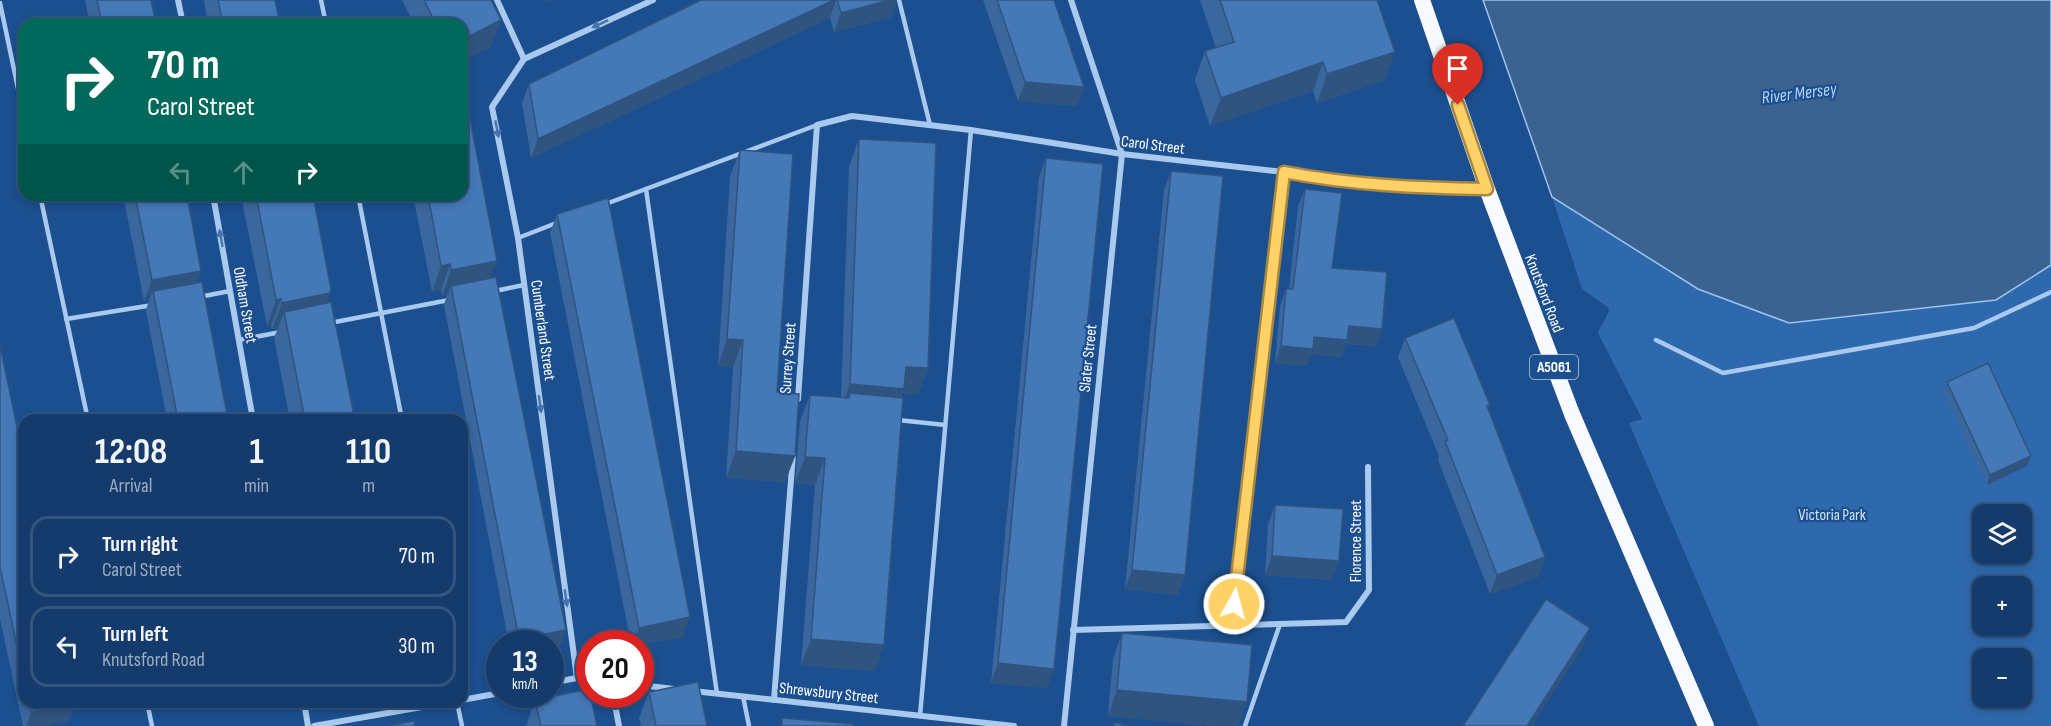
<!DOCTYPE html>
<meta charset="utf-8">
<style>
:root{--surface:#143b6b;--page:#1d4271;--text:#f1f3f6;--muted:#9dadc1;--line:#33557e}
body{margin:0;font-family:"Sofia Sans Condensed",sans-serif;background:var(--page);color:var(--text);height:100vh;display:flex;flex-direction:column;font-size:22px;white-space:nowrap}
*{box-sizing:border-box;margin:0}
p{font-size:20px;color:var(--muted)}
.icon{flex:none;width:33px;height:33px;fill:none;stroke:currentColor;stroke-width:2;stroke-linecap:round;stroke-linejoin:round}
.map{position:relative;flex:1;overflow:hidden}
.sheet{position:absolute;left:18px;top:414px;width:450px;height:294px;display:flex;flex-direction:column;background:var(--surface);border-radius:18px;box-shadow:0 3px 9px #0003,0 0 0 2px var(--line)}
.sheet>*{flex:none}
.hud{position:absolute;left:18px;top:18px;width:450px;height:183px;border-radius:18px;box-shadow:0 3px 9px #0003,0 0 0 2px var(--line);background:#00695c;color:#fff;overflow:hidden}
.tools{position:absolute;left:1972px;top:504px;display:grid;gap:12px}
.tools a{display:grid;place-items:center;width:60px;height:60px;border-radius:12px;background:var(--surface);box-shadow:0 3px 9px #0003,0 0 0 2px var(--line);font-size:30px}
.speed{position:absolute;left:486px;top:630px;display:flex;gap:12px;font-size:30px;font-weight:700;text-align:center}
.speed>*{display:grid;place-content:center;width:78px;height:78px;border-radius:50%;background:var(--surface);box-shadow:0 3px 9px #0003,0 0 0 2px var(--line);line-height:1}
.speed small{font-size:15px;font-weight:400}
.speed .limit{border:9px solid #d22;background:#fff;color:#111}
.pin{position:absolute;display:grid;place-items:center;width:51px;height:51px;color:#fff;margin:-62px -26px;border-radius:50% 50% 50% 0;rotate:-45deg;box-shadow:0 0 6px #0007}
.pin .icon{rotate:45deg}
.me{position:absolute;width:66px;margin:-33px;rotate:7deg;stroke-linejoin:round;filter:drop-shadow(0 0 4px #0008)}
.turn{display:flex;align-items:center;gap:21px;height:126px;padding:0 30px;font-size:27px}
.turn .icon{width:78px;height:78px;stroke-width:2.5}
.turn b{display:block;font-size:42px;line-height:51px}
.lanes{display:flex;align-items:center;height:57px;padding:0 30px;background:#0003;justify-content:center;gap:30px;direction:ltr}
.lanes .off{opacity:.35}
.eta{display:flex;justify-content:space-evenly;align-items:center;height:102px;text-align:center}
.eta b{font-size:36px;font-weight:700;line-height:42px}
ul{padding:0;list-style:none}
li{display:flex;align-items:center;gap:18px;height:81px;margin:0 12px 9px;padding:0 18px;border:3px solid var(--line);border-radius:18px}
li div{flex:1}
li b{display:block;font-size:22px}
li em{font-style:normal}
.map>svg:first-child{display:block}
</style>
<div class="map">
<svg width="2051" height="726" viewBox="0 0 2051 726">
<rect width="100%" height="100%" fill="#1b4f8f"/>
<path fill="#2e69ad" fill-rule="evenodd" d="M 1552,197 L 1698,289 L 1995,300 L 2051,265 L 2051,726 L 1759,726 L 1629,423 L 1642,419 L 1598,333 C 1601,323 1608,318 1609,308 L 1582,289 ZM 1983,514 L 2022,514 L 2022,554 L 1983,554 ZM 1983,586 L 2022,586 L 2022,626 L 1983,626 ZM 1983,658 L 2022,658 L 2022,698 L 1983,698 Z"/>
<path fill="#3c6290" stroke="#9cc4f0" stroke-width="1.5" d="M 1483,0 L 2051,0 L 2051,265 L 1996,300 L 1789,323 L 1698,289 L 1552,197 Z"/>
<g fill="none" stroke-linecap="round" stroke-linejoin="round">
<g stroke="#a9c9ee" stroke-width="4.5">
<path d="M 321,0 L 326,24"/>
<path d="M 899,0 L 930,125"/>
<path d="M 0,3 L 24,117"/>
<path d="M 646,189 L 717,694"/>
<path d="M 40,195 L 88,420"/>
<path d="M 358,195 L 402,420"/>
<path d="M 603,205 L 817,125"/>
<path d="M 518,238 L 559,222"/>
<path d="M 495,291 L 524,285"/>
<path d="M 199,297 L 230,291"/>
<path d="M 66,319 L 153,305"/>
<path d="M 330,323 L 449,300"/>
<path d="M 239,340 L 281,332"/>
<path d="M 1656,340 L 1723,373 L 1974,328 L 2051,292"/>
<path d="M 898,420 L 945,425"/>
<path d="M 1231,626 L 1284,172"/>
<path d="M 743,696 L 749,726"/>
<path d="M 147,702 L 152,726"/>
<path d="M 457,702 L 462,726"/>
<path d="M 920,716 L 971,130"/>
<path d="M 1245,726 L 1280,624"/>
</g>
<g stroke="#a9c9ee" stroke-width="6">
<path d="M 178,0 L 183,24"/>
<path d="M 497,0 L 524,59"/>
<path d="M 524,59 L 492,107 L 518,238 L 577,678"/>
<path d="M 524,59 L 653,0"/>
<path d="M 213,195 L 253,420"/>
<path d="M 798,399 L 817,125 L 852,116 L 971,130 L 1122,154 L 1284,172 L 1319,179 L 1416,188 L 1486,189"/>
<path d="M 1073,630 L 1346,622 L 1369,590 L 1368,467"/>
<path d="M 550,683 L 577,678 L 590,680"/>
<path d="M 640,685 L 674,689"/>
<path d="M 693,691 L 1014,726"/>
<path d="M 613,694 L 619,726"/>
<path d="M 462,700 L 500,693"/>
<path d="M 774,700 L 793,454"/>
<path d="M 304,702 L 308,726"/>
<path d="M 314,726 L 450,702"/>
<path d="M 1064,726 L 1122,154 L 1071,0"/>
</g>
<path stroke="#f8faff" stroke-width="16" d="M 1422,0 L 1487,189 L 1572,414 L 1706,726"/>
</g>
<g fill="#3a679d">
<path d="M 85,0 L 151,0 L 156,24 L 90,24 Z"/>
<path d="M 204,0 L 275,0 L 280,24 L 208,24 Z"/>
<path d="M 402,0 L 491,0 L 491,47 L 462,61 L 462,24 L 414,24 Z"/>
<path d="M 701,0 L 897,0 L 891,17 L 834,32 L 830,18 L 531,158 L 522,103 L 529,84 Z"/>
<path d="M 983,0 L 1054,0 L 1077,106 L 1018,101 Z"/>
<path d="M 1200,0 L 1377,0 L 1385,80 L 1317,103 L 1313,91 L 1210,126 L 1195,80 L 1205,51 L 1216,48 Z"/>
<path d="M 859,139 L 928,368 L 918,394 L 902,394 L 901,398 L 875,671 L 801,665 L 815,485 L 795,483 L 800,421 L 810,395 L 841,397 L 849,166 Z"/>
<path d="M 740,150 L 777,392 L 795,456 L 785,482 L 726,478 L 733,367 L 718,366 L 730,176 Z"/>
<path d="M 1046,158 L 1047,688 L 991,683 L 1039,177 Z"/>
<path d="M 1171,171 L 1178,595 L 1125,589 L 1164,190 Z"/>
<path d="M 1305,189 L 1332,268 L 1382,329 L 1376,346 L 1346,344 L 1341,357 L 1311,354 L 1307,366 L 1275,363 L 1280,306 L 1286,289 L 1289,289 L 1298,206 Z"/>
<path d="M 123,195 L 187,195 L 196,283 L 228,420 L 167,420 L 146,310 L 149,300 L 144,301 Z"/>
<path d="M 241,195 L 313,195 L 326,303 L 355,420 L 290,420 L 274,338 L 278,328 L 272,329 L 271,325 L 267,326 Z"/>
<path d="M 413,195 L 462,195 L 491,278 L 559,650 L 550,644 L 509,644 L 444,305 L 447,295 L 442,296 L 441,290 L 432,292 Z"/>
<path d="M 557,214 L 683,637 L 640,644 L 631,644 L 550,233 Z"/>
<path d="M 1405,338 L 1488,408 L 1545,557 L 1538,577 L 1490,594 L 1438,460 L 1439,456 L 1398,357 Z"/>
<path d="M 0,345 L 24,461 L 24,702 L 75,702 L 69,721 L 46,726 L 23,726 L 0,619 Z"/>
<path d="M 1947,382 L 2031,456 L 2027,466 L 1987,485 L 1943,392 Z"/>
<path d="M 1275,505 L 1332,580 L 1265,575 L 1268,524 Z"/>
<path d="M 1122,633 L 1238,726 L 1214,726 L 1108,716 L 1113,659 Z"/>
<path d="M 649,692 L 707,726 L 641,726 L 639,718 Z"/>
<path d="M 535,700 L 597,726 L 526,726 Z"/>
<path d="M 223,702 L 266,702 L 224,710 Z"/>
</g>
<g fill="#305480">
<path d="M 546,0 L 553,0 L 544,4 Z"/>
<path d="M 834,0 L 836,0 L 830,18 L 531,158 L 538,139 Z"/>
<path d="M 890,0 L 897,0 L 891,17 L 834,32 L 841,13 Z"/>
<path d="M 501,20 L 491,47 L 462,61 L 462,40 Z"/>
<path d="M 1395,52 L 1385,80 L 1317,103 L 1327,74 Z"/>
<path d="M 1323,62 L 1313,91 L 1210,126 L 1221,98 Z"/>
<path d="M 1025,82 L 1084,87 L 1077,106 L 1018,101 Z"/>
<path d="M 497,261 L 487,287 L 451,286 L 447,295 L 442,296 L 451,270 Z"/>
<path d="M 450,264 L 441,290 L 432,292 L 441,266 Z"/>
<path d="M 201,271 L 193,293 L 153,291 L 149,300 L 144,301 L 152,280 Z"/>
<path d="M 330,293 L 320,320 L 284,312 L 278,328 L 272,329 L 282,303 Z"/>
<path d="M 281,299 L 271,325 L 267,326 L 276,300 Z"/>
<path d="M 1349,326 L 1382,329 L 1376,346 L 1346,344 L 1341,357 L 1311,354 L 1307,366 L 1275,363 L 1281,346 Z"/>
<path d="M 727,339 L 743,340 L 733,367 L 718,366 Z"/>
<path d="M 906,367 L 928,368 L 918,394 L 902,394 L 894,415 L 849,398 L 850,393 L 843,410 L 840,410 L 850,384 Z"/>
<path d="M 736,451 L 795,456 L 785,482 L 726,478 Z"/>
<path d="M 2031,456 L 2027,466 L 1987,485 L 1990,475 Z"/>
<path d="M 805,457 L 825,458 L 815,485 L 795,483 Z"/>
<path d="M 1272,556 L 1339,561 L 1332,580 L 1265,575 Z"/>
<path d="M 1545,557 L 1538,577 L 1490,594 L 1497,575 Z"/>
<path d="M 1132,570 L 1185,575 L 1178,595 L 1125,589 Z"/>
<path d="M 690,617 L 683,637 L 640,645 L 640,644 L 633,644 L 639,628 Z"/>
<path d="M 1590,628 L 1583,647 L 1532,726 L 1527,726 Z"/>
<path d="M 566,630 L 559,650 L 550,651 L 550,644 L 518,644 L 519,639 Z"/>
<path d="M 811,639 L 884,645 L 875,671 L 801,665 Z"/>
<path d="M 998,663 L 1054,669 L 1047,688 L 991,683 Z"/>
<path d="M 1117,690 L 1247,702 L 1238,726 L 1214,726 L 1108,716 Z"/>
<path d="M 75,702 L 69,721 L 46,726 L 26,726 L 31,712 Z"/>
<path d="M 227,702 L 266,702 L 224,710 Z"/>
</g>
<g fill="#4478b7" stroke="#305480" stroke-width="1.5">
<path d="M 97,0 L 151,0 L 156,24 L 102,24 Z"/>
<path d="M 218,0 L 275,0 L 280,24 L 223,24 Z"/>
<path d="M 424,0 L 491,0 L 501,20 L 462,40 L 462,24 L 436,24 Z"/>
<path d="M 701,0 L 834,0 L 538,139 L 529,84 Z"/>
<path d="M 837,0 L 890,0 L 841,13 Z"/>
<path d="M 997,0 L 1054,0 L 1084,87 L 1025,82 Z"/>
<path d="M 1220,0 L 1377,0 L 1395,52 L 1327,74 L 1323,62 L 1221,98 L 1205,51 L 1234,42 Z"/>
<path d="M 462,76 L 497,261 L 451,270 L 450,264 L 441,266 L 428,195 L 462,195 Z"/>
<path d="M 859,139 L 936,143 L 928,368 L 906,367 L 904,389 L 850,384 Z"/>
<path d="M 740,150 L 793,154 L 777,392 L 799,394 L 795,456 L 736,451 L 743,340 L 727,339 Z"/>
<path d="M 1046,158 L 1103,164 L 1054,669 L 998,663 Z"/>
<path d="M 1171,171 L 1223,176 L 1185,575 L 1132,570 Z"/>
<path d="M 1305,189 L 1342,193 L 1332,268 L 1387,272 L 1382,329 L 1349,326 L 1347,340 L 1314,337 L 1313,349 L 1281,346 L 1286,289 L 1293,289 Z"/>
<path d="M 135,195 L 187,195 L 201,271 L 152,280 Z"/>
<path d="M 256,195 L 313,195 L 331,289 L 330,293 L 282,303 L 281,299 L 276,300 Z"/>
<path d="M 608,198 L 690,617 L 639,628 L 557,214 Z"/>
<path d="M 496,277 L 566,630 L 519,639 L 451,286 Z"/>
<path d="M 202,282 L 228,420 L 178,420 L 153,291 Z"/>
<path d="M 331,302 L 355,420 L 305,420 L 284,312 Z"/>
<path d="M 1454,318 L 1490,405 L 1487,406 L 1545,557 L 1497,575 L 1445,441 L 1448,440 L 1405,338 Z"/>
<path d="M 0,345 L 24,461 L 24,679 L 0,567 Z"/>
<path d="M 1988,363 L 2031,456 L 1990,475 L 1947,382 Z"/>
<path d="M 850,393 L 903,398 L 884,645 L 811,639 L 825,458 L 805,457 L 810,395 L 849,398 Z"/>
<path d="M 1275,505 L 1343,509 L 1339,561 L 1272,556 Z"/>
<path d="M 1546,599 L 1590,628 L 1527,726 L 1463,726 Z"/>
<path d="M 1122,633 L 1252,645 L 1247,702 L 1117,690 Z"/>
<path d="M 698,682 L 707,726 L 656,726 L 649,692 Z"/>
<path d="M 589,689 L 597,726 L 541,726 L 535,700 Z"/>
<path d="M 29,702 L 74,702 L 31,712 Z"/>
<path d="M 782,718 L 853,724 L 853,726 L 782,726 Z"/>
<path d="M 414,721 L 415,726 L 387,726 Z"/>
<path d="M 1114,722 L 1129,726 L 1114,726 Z"/>
</g>
<defs><path id="oneway-solid" d="M-6-.8H1V-3.2L6.5 0L1 3.2V.8H-6Z" transform="scale(1.5)"/></defs>
<g fill="#4674ac">
<use href="#oneway-solid" transform="translate(600 24) rotate(155)"/>
<use href="#oneway-solid" transform="translate(497 129) rotate(79)"/>
<use href="#oneway-solid" transform="translate(221 238) rotate(-100)"/>
<use href="#oneway-solid" transform="translate(540 404) rotate(82)"/>
<use href="#oneway-solid" transform="translate(566 598) rotate(82)"/>
</g>
<g fill="none" stroke-linecap="round" stroke-linejoin="round">
<defs>
<path id="route" d="M 1234,604 L 1284,172 C 1351,185 1419,188 1487,189 L 1458,105"/>
</defs>
<use href="#route" stroke="#a68842" stroke-width="15"/>
<use href="#route" stroke="#ffd166" stroke-width="10"/>
</g>
<g text-anchor="middle" stroke-width="4.5" stroke-linejoin="round" paint-order="stroke">
<rect fill="#1b4f8f" stroke="#bbcadd" stroke-width="1.5" x="1530" y="355" width="48" height="24" rx="4.5"/>
<g font-size="15" font-weight="bold" fill="#fff">
<text x="1554" y="372">A5061</text>
</g>
<g font-size="16" fill="#fff" stroke="#1b4f8f">
<text transform="translate(1153 144) rotate(7)" y="6">Carol Street</text>
<text transform="translate(1545 293) rotate(69)" y="6">Knutsford Road</text>
<text transform="translate(246 305) rotate(80)" y="6">Oldham Street</text>
<text transform="translate(544 330) rotate(82)" y="6">Cumberland Street</text>
<text transform="translate(787 358) rotate(-86)" y="6">Surrey Street</text>
<text transform="translate(1087 358) rotate(-84)" y="6">Slater Street</text>
<text transform="translate(1355 541) rotate(-90)" y="6">Florence Street</text>
<text transform="translate(829 692) rotate(6)" y="6">Shrewsbury Street</text>
</g>
<g font-size="16" fill="#cfe3fa" stroke="#1b4f8f">
<text x="1832" y="520">Victoria Park</text>
</g>
<g font-size="18" font-style="italic" fill="#b5d3f5" stroke="#1b4f8f">
<text transform="translate(1799 93) rotate(-7)" y="6">River Mersey</text>
</g>
</g>
</svg>
<div class="tools">
<a><svg class="icon" aria-label="layers" viewBox="0 0 24 24"><path d="M12 4l9 5-9 5-9-5zM3 14l9 5 9-5"/></svg></a>
<a>+</a>
<a>−</a>
</div>
<div class="speed"><div>13<small>km/h</small></div><div class="limit">20</div></div>
<div class="pin" style="left:1458px;top:105px;background:#d93025"><svg class="icon" aria-label="arrive" viewBox="0 0 24 24"><path d="M6 21V4h12l-3 4 3 4H6"/></svg></div>
<svg class="me" style="left:1234px;top:604px" viewBox="-20 -20 40 40"><circle r="17" fill="#ffd166" stroke="#fff" stroke-width="3"/><path d="M0-11L8 9 0 5-8 9z" fill="#fff"/></svg>
<div class="hud">
<div class="turn"><svg class="icon" aria-label="right" viewBox="0 0 24 24"><path d="M7 20v-9h11M14 6l5 5-5 5"/></svg><div><b>70 m</b>Carol Street</div></div>
<div class="lanes"><svg class="icon off" aria-label="left" viewBox="0 0 24 24"><path d="M17 20v-9H6M10 6l-5 5 5 5"/></svg><svg class="icon off" aria-label="ahead" viewBox="0 0 24 24"><path d="M12 20V5M6 11l6-6 6 6"/></svg><svg class="icon" aria-label="right" viewBox="0 0 24 24"><path d="M7 20v-9h11M14 6l5 5-5 5"/></svg></div>
</div>
<section class="sheet">
<div class="eta">
<div><b>12:08</b><p>Arrival</p></div>
<div><b>1</b><p>min</p></div>
<div><b>110</b><p>m</p></div>
</div>
<ul>
<li><svg class="icon" aria-label="right" viewBox="0 0 24 24"><path d="M7 20v-9h11M14 6l5 5-5 5"/></svg><div><b>Turn right</b><p>Carol Street</p></div><em>70 m</em></li>
<li><svg class="icon" aria-label="left" viewBox="0 0 24 24"><path d="M17 20v-9H6M10 6l-5 5 5 5"/></svg><div><b>Turn left</b><p>Knutsford Road</p></div><em>30 m</em></li>
</ul>
</section>
</div>
